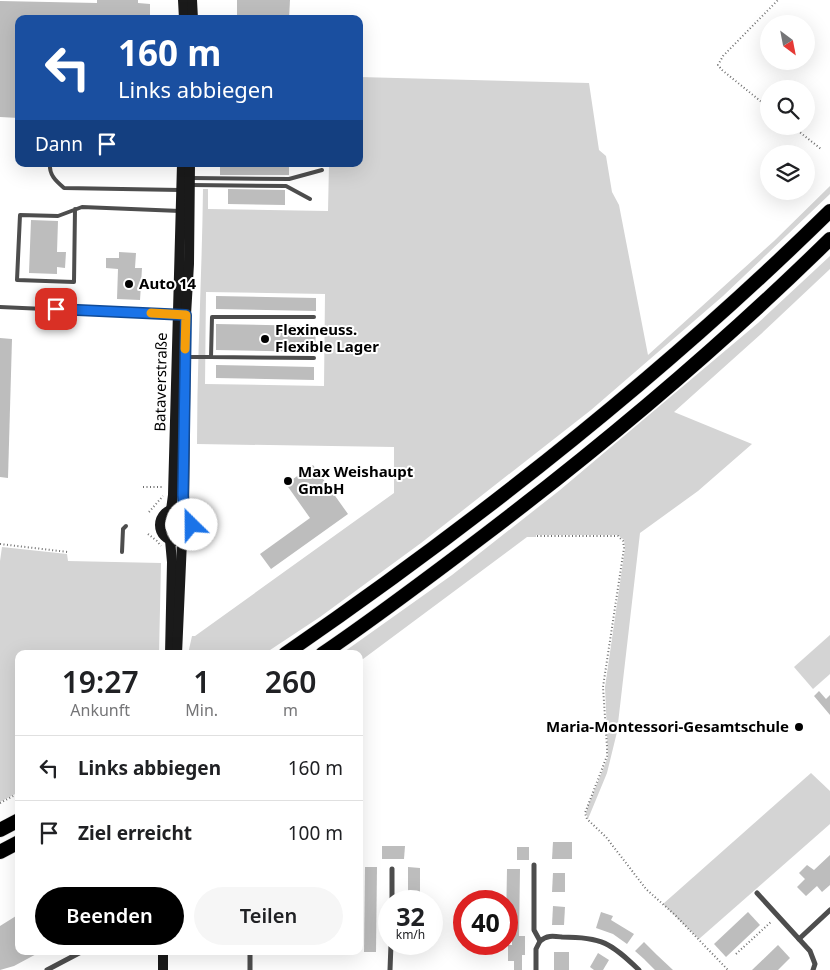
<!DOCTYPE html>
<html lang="de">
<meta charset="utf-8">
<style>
:root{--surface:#fff;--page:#f6f6f6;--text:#202124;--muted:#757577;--line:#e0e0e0;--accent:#000}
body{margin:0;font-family:"Noto Sans",sans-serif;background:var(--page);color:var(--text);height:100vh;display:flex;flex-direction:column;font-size:19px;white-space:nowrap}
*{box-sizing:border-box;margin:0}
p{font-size:16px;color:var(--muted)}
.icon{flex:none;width:28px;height:28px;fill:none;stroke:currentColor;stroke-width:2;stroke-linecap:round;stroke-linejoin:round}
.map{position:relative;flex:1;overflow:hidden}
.side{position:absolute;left:15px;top:650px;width:348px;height:305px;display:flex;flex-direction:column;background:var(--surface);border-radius:10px;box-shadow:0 5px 20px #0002}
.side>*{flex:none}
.hud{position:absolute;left:15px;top:15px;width:348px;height:152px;border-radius:10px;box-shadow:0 5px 20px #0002;background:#1a4fa0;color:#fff;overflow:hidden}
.needle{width:32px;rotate:148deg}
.controls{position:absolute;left:760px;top:15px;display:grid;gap:10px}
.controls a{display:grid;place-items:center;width:55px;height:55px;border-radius:50%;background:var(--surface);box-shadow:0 5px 20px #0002;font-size:25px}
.speed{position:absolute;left:378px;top:890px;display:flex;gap:10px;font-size:25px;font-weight:700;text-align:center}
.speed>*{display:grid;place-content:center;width:65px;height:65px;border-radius:50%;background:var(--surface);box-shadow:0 5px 20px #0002;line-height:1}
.speed small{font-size:12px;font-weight:400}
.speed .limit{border:8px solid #d22;background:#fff;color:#111}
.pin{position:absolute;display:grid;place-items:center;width:42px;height:42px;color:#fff;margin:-21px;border-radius:10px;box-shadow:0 2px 8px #0006}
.me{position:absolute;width:55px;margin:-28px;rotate:337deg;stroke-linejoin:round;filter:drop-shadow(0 0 4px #0008)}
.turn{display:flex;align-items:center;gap:18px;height:105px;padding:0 20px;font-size:22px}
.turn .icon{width:65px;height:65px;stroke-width:2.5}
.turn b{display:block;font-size:35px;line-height:42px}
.then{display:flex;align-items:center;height:48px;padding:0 20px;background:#0003;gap:10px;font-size:19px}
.eta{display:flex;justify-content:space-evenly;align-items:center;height:85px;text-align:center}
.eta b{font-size:30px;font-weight:600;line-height:35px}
.button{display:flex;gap:10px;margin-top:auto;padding:10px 20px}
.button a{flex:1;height:58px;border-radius:30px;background:var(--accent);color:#fff;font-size:20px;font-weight:600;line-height:58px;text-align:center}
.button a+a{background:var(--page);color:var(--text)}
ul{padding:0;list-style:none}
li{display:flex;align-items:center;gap:15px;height:65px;padding:0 20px;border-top:1px solid var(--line)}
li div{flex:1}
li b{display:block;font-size:19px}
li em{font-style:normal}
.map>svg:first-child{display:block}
</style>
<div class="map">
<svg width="830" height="970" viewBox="0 0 830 970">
<rect width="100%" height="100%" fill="#fff"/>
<g fill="#d4d4d4" fill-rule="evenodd">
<path d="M 359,77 L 589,83 L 599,150 L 606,156 L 612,192 L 619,205 L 648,355 L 774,241 L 830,186 L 830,194 L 723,296 L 591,410 L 421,543 L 320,617 L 264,654 L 188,654 L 192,636 L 195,636 L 394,493 L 394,447 L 197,444 C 197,359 202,274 203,189 L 208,189 L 208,209 L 328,211 L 329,164 L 359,164 ZM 206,292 L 325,294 L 324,386 L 205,384 Z"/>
<path d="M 830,256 L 830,269 L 761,334 L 674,412 L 752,444 L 698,491 L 640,533 L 617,732 L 607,773 L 588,819 L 586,813 L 588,806 L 608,757 L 605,687 L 625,548 L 624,540 L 618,535 L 536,535 L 536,537 L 527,537 L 359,662 L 359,654 L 341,654 L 452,575 L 560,490 L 758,323 Z"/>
<path d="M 2,547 L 67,554 L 68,561 L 161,563 L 159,654 L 19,654 L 19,792 L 0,802 L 0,561 Z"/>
<path d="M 830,635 L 830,674 L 813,689 L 794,667 Z"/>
<path d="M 811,773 L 830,791 L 830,824 L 699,939 L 663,904 Z"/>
</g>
<g fill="#bdbdbd">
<path d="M 97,0 L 138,0 L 138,3 L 150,4 L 150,19 L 19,19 L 19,118 L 0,117 L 0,1 L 97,3 Z"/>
<path d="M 237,0 L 290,0 L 289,19 L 237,19 Z"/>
<rect x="220" y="164" width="69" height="11"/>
<path d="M 228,189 L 285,190 L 285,205 L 228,204 Z"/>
<path d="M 31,220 L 58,221 L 57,252 L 66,252 L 65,268 L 57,267 L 57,274 L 29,273 Z"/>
<path d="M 119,252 L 136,253 L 135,268 L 142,268 L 140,300 L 117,299 L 118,269 L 106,268 L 106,258 L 119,258 Z"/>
<path d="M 216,296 L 316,298 L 316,311 L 216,309 Z"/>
<path d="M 216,324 L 316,326 L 315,352 L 216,350 Z"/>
<path d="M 0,338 L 12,339 L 8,478 L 0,477 Z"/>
<path d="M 216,365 L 314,367 L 314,380 L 216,378 Z"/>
<path d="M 313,465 L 348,514 L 271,569 L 260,554 L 310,518 L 286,484 Z"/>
<path d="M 819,691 L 826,699 L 830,695 L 830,715 L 814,696 Z"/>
<path d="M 553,842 L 572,842 L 572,859 L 552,859 Z"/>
<path d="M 382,846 L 405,846 L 404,859 L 382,859 Z"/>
<rect x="517" y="847" width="12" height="13"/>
<path d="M 830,855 L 830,885 L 822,892 L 817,886 L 806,896 L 797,887 L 805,879 L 799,873 L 807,865 L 814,870 Z"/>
<path d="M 365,867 L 377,867 L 376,952 L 364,952 Z"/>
<path d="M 408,867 L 420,868 L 420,901 L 408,901 Z"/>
<path d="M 507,869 L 520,869 L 519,936 L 525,936 L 525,955 L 522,955 L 522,970 L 514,970 L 514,961 L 508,961 L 508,945 L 512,945 L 512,925 L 506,925 Z"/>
<path d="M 553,873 L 565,873 L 565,892 L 552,892 Z"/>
<path d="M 553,906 L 565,907 L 564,925 L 552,925 Z"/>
<path d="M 601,912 L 613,916 L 611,920 L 634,934 L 627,944 L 613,934 L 596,928 Z"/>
<path d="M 748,912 L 760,925 L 726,957 L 714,944 Z"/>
<path d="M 16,916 L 19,920 L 19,951 L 42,951 L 14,966 L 0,970 L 0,926 Z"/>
<path d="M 644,942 L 657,955 L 673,970 L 655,970 L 644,959 L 635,951 Z"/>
<path d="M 778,945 L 790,958 L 778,970 L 752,970 Z"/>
<rect x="554" y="952" width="15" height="18"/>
<path d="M 598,953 L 609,960 L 603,970 L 594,970 L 590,967 Z"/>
</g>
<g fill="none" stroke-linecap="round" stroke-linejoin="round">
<defs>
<g id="highway">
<path d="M 285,654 C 478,521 663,375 830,211"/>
<path d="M 322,654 C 378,616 432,575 486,534 C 607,442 722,345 830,239"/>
<path d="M 0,830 L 19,820"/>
<path d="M 0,852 L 19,842"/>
</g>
</defs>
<use href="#highway" stroke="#dbdbdb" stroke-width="15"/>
<g stroke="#6f6f6f" stroke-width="2" stroke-dasharray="1 2.5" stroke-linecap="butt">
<path d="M 769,108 L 722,70 L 718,65 L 723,56 L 778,0"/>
<path d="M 792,126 L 821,149"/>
<path d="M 143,487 L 164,487"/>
<path d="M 194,503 L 199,512"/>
<path d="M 149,512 L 163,496"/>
<path d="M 148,534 L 157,541 L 161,546"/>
<path d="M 537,536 L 618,536 L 623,541 L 624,548 L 603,687 L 607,747 L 607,756 L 585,813 L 587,819 L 606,837 L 646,889 L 675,915 L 728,970"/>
<path d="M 0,544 L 68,552"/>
<path d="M 191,550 L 200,539"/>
<path d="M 0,803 L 19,793"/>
<path d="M 736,954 L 772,921"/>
</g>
<g stroke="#4d4d4d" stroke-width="4">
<path d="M 50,164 C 49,175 56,181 64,188 L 180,190"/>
<path d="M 192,178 L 289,179 L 322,170"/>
<path d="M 192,185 L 286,186 L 310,199"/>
<path d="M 75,209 L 74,282 L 17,280 L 20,215 L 58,216 L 82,207 L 180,211"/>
<path d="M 0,307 L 178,315"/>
<path d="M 187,357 L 211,357"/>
<path d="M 314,358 L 211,357 L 212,317 L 314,317"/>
<path d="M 122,552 L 123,529 L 126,526"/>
</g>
<g stroke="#4d4d4d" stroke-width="5">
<path d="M 534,865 L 534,930 L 540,941 L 536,949 L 536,970"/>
<path d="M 757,893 L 810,951 L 815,964 L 813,970"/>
<path d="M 392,901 L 392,869"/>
<path d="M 799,939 L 830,910"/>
<path d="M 540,941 C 547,935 553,936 562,937 C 602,937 611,943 639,970"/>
<path d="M 47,970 L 83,951"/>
<path d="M 250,970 L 250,951"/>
<path d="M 390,970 L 391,944"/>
</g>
<g stroke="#1a1a1a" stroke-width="10">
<path d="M 183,0 L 184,19"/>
<path d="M 192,0 L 193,19"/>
<circle cx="176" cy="525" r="16"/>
<path d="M 171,510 L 173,495 L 182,164"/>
<path d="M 184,511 L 186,315 L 189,264 L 190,164"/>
<path d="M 170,654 L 172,562 L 170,540"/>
<path d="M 177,654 L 182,541"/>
<path d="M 163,970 L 163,951"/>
</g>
<use href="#highway" stroke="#000" stroke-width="14"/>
</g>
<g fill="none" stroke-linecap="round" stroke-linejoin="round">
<defs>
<path id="route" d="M 56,309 L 186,315 L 183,495 L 184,511 L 188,515 L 192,525"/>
</defs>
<use href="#route" stroke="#114b97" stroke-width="12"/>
<use href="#route" stroke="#1a73e8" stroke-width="9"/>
<path stroke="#f59e0b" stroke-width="9" d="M 151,313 L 186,315 L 185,349"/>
</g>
<g fill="#000" stroke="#fff" stroke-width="2">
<circle cx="129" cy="284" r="5"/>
<circle cx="265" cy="339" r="5"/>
<circle cx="288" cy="481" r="5"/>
<circle cx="799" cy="727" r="5"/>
</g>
<g text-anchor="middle" stroke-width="4" stroke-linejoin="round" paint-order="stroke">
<g font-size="15" font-weight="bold" fill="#000" stroke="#fff" text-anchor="start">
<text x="139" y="289">Auto 14</text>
<text x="275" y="335">Flexineuss.<tspan x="275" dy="17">Flexible Lager</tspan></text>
<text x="298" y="477">Max Weishaupt<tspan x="298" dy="17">GmbH</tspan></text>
<text x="789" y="732" text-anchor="end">Maria-Montessori-Gesamtschule</text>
</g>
<g font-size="15" fill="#000" stroke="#fff">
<text transform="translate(161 382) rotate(-89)" y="5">Bataverstraße</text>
</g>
</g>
</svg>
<div class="controls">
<a><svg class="needle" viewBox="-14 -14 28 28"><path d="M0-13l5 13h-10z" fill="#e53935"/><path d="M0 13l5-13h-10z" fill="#757577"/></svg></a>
<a><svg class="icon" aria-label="search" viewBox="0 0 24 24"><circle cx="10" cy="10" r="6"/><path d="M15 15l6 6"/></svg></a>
<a><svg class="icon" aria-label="layers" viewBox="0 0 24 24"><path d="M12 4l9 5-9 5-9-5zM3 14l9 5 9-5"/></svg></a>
</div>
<div class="speed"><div>32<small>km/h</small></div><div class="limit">40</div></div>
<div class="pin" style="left:56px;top:309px;background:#d93025"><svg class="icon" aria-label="arrive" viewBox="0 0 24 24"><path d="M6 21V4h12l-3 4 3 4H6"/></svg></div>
<svg class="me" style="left:192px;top:525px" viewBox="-20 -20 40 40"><circle r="19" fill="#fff"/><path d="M0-13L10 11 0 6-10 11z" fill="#1a73e8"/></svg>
<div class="hud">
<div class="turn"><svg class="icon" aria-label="left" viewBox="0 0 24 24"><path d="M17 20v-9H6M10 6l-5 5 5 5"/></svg><div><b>160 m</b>Links abbiegen</div></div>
<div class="then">Dann<svg class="icon" aria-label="arrive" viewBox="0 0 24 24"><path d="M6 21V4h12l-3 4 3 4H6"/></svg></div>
</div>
<section class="side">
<div class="eta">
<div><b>19:27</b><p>Ankunft</p></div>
<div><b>1</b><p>Min.</p></div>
<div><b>260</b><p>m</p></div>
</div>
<ul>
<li><svg class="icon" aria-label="left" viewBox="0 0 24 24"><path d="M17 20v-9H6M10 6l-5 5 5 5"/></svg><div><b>Links abbiegen</b></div><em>160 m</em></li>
<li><svg class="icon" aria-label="arrive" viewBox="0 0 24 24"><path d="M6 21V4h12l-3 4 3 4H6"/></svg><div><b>Ziel erreicht</b></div><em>100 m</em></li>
</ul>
<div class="button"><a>Beenden</a><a>Teilen</a></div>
</section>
</div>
